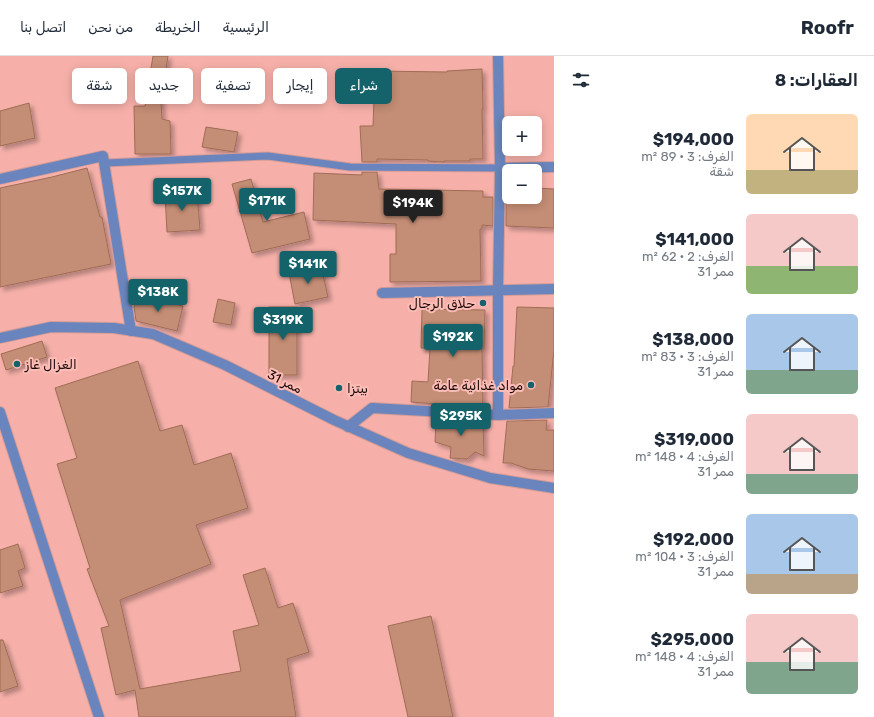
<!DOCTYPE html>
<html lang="ar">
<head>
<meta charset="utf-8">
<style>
	:root { --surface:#fff; --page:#f6f6f7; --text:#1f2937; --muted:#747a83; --line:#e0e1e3; --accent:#14636a }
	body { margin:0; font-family:Rubik,"Noto Sans Arabic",sans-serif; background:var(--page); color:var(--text); direction:rtl; height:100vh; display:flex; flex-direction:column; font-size:15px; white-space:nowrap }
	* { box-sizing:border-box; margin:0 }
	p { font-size:13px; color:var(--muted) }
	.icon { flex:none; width:22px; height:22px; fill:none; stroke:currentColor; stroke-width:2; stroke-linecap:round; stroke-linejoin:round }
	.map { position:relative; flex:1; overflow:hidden; direction:ltr }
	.details { display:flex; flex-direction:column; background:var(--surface); width:320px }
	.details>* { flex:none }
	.top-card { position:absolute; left:12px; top:12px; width:380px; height:36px; direction:rtl; display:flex; gap:8px }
	.controls { position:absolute; left:502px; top:60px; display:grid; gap:8px }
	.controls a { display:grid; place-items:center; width:40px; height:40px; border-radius:6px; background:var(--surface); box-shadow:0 2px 10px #0003; font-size:20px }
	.price { position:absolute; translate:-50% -34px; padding:0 9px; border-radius:4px; background:var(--accent); color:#fff; font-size:13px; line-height:26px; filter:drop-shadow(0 1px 2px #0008) }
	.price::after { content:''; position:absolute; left:50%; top:24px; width:12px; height:9px; margin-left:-6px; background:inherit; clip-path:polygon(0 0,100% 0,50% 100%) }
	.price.active { background:#222; color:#fff }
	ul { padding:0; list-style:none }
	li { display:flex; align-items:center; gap:12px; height:100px; padding:0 16px }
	li span { display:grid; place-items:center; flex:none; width:112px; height:80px; border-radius:6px; color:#555 }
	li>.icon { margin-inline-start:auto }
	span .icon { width:48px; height:48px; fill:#fffc; stroke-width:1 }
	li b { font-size:17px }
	h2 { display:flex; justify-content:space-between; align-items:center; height:48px; padding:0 16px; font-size:17px }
	.tag { padding:0 14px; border-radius:6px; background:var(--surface); box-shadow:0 2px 10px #0003; font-size:14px; line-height:36px }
	.tag.active { background:var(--accent); color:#fff }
	header { display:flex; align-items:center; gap:24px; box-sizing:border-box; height:56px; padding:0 20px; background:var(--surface); border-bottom:1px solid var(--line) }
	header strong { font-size:19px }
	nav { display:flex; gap:22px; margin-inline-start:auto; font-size:14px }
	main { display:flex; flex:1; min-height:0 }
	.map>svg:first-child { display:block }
	.built { fill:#f6b0a9; fill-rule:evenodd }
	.building { fill:#c48d75; stroke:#a06c55; filter:url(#shadow) }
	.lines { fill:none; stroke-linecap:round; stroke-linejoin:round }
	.service-casing { stroke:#d49c97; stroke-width:9 }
	.minor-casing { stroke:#d49c97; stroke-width:12 }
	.service { stroke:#6a85bd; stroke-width:7 }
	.minor { stroke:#6a85bd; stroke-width:10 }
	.poi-dot { fill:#14636a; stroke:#fdbdb7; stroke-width:1.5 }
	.labels { text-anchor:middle; stroke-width:4; stroke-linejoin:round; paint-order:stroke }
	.poi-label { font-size:13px; fill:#190605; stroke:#fdbdb7; text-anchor:end }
	.street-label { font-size:13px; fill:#190605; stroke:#fdbdb7 }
</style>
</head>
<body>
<header>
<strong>Roofr</strong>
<nav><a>الرئيسية</a><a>الخريطة</a><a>من نحن</a><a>اتصل بنا</a></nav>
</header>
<main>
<section class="details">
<h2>العقارات: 8<svg class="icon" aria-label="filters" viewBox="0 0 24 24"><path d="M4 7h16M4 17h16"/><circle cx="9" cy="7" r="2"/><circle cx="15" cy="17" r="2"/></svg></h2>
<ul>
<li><span style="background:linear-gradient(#ffd9b3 70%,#c2b280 0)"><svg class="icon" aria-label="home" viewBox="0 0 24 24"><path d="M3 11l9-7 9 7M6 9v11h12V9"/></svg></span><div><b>$194,000</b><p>الغرف: 3 · 89 m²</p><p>شقة</p></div></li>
<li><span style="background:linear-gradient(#f6c9c9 65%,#8fb573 0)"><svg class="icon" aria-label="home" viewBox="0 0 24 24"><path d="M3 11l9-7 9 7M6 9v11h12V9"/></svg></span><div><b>$141,000</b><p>الغرف: 2 · 62 m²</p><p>ممر 31</p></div></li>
<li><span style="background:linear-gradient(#a9c7e8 70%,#7fa58c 0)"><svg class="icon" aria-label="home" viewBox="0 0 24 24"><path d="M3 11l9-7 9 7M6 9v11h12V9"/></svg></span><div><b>$138,000</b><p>الغرف: 3 · 83 m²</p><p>ممر 31</p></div></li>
<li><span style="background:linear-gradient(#f6c9c9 75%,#7fa58c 0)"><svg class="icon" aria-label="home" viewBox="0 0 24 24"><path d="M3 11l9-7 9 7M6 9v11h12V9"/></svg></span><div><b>$319,000</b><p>الغرف: 4 · 148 m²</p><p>ممر 31</p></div></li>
<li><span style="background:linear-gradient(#a9c7e8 75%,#b9a48a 0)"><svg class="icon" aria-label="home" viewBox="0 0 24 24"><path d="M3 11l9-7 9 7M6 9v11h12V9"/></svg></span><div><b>$192,000</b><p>الغرف: 3 · 104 m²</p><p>ممر 31</p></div></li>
<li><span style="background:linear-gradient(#f6c9c9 60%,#7fa58c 0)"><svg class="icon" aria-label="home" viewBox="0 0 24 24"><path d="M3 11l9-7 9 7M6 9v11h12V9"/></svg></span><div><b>$295,000</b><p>الغرف: 4 · 148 m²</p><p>ممر 31</p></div></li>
</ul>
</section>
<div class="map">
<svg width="554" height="661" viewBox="0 0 554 661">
	<defs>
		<filter id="shadow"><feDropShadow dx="3.5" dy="3.5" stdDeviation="2" flood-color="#0004"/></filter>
	</defs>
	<rect width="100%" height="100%" fill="#fdbdb7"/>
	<path class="built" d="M0 0H554V661H0ZM509 67H535V93H509ZM509 115H535V141H509Z"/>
	<g class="building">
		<path d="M153 0H168L161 44 162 63 170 65 171 98H135L134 50H145Z"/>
		<path d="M482 13 483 53H482L483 103H470V105H444V106L428 105V104L377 103V106H362L360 70H373L375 15 447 16V15Z"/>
		<path d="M81 19 105 20 104 37 80 36Z"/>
		<path d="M29 47 35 82 0 90V55Z"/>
		<path d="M206 71 238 76 234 96 202 91Z"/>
		<path d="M87 112 100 161H102L111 208 0 231V132L52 121Z"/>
		<path d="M362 116H377L379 133 483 135V141H493V170L482 169V173H480L481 225 390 226V198H396V168L313 164 314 117 362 119Z"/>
		<path d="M251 123 263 166 304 156 310 183 252 197 232 128Z"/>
		<path d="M535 132 554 133V172L506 170V141H535Z"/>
		<path d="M197 135 200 174 167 176 165 138Z"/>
		<path d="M321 210 328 241 295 248 289 217Z"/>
		<path d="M137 239 183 250 177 275 136 265 134 251Z"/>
		<path d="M218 243 235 247 231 269 213 266Z"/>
		<rect x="269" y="251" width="28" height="68"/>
		<path d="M517 251 554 252V294L548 351 509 352 513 310H514Z"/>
		<path d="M422 253 485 254 484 293H482L483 352 437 349V348L411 346 412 325 428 326 430 292H421Z"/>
		<path d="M42 285 47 301 6 314 1 298Z"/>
		<path d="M138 305 160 375 182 369 194 409 231 397 248 452 196 469 211 508 120 544 140 633 241 615 233 575 259 569 243 519 265 512 278 552 293 547 309 596 287 603 296 661H139L135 634 116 639 101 572 109 570 87 513 90 512 57 408 77 402 55 332Z"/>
		<path d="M436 362 483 365 484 400 475 396 467 403 450 402 451 391 435 386Z"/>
		<path d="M547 364 546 374H554V415L528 413 511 407H503L507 365Z"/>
		<path d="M18 488 25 512 18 515 23 530 0 537V494Z"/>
		<path d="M431 560 453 661H408L388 570Z"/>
		<path d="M0 584H3L18 630 0 636Z"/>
	</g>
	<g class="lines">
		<defs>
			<path id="service" d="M105 107 268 100 350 111 500 112"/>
			<g id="minor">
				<path d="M500 112 554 111"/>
				<path d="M0 123 103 100 131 275"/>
				<path d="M382 237 554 233"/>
				<path d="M0 282 51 271 114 272 153 278 225 309 334 364 408 397 490 422 554 432"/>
				<path d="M0 356 99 661"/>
				<path d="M498 359 554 357"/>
				<path d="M348 371 372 352 498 359V234L500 112 498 0"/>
			</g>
		</defs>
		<use href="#service" class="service-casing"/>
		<use href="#minor" class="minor-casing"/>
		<use href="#service" class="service"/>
		<use href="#minor" class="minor"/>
	</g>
	<g class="poi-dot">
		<circle cx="483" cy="247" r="4"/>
		<circle cx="17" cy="308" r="4"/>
		<circle cx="531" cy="329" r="4"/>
		<circle cx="339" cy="332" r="4"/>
	</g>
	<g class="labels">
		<g class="poi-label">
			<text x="475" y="252">حلاق الرجال</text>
			<text x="25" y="313" text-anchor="start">الغزال غاز</text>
			<text x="523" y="334">مواد غذائية عامة</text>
			<text x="347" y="337" text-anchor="start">بيتزا</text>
		</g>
		<g class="street-label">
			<text transform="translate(285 325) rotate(27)" y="5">ممر 31</text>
		</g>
	</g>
</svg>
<div class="controls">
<a>+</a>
<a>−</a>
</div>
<b class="price" style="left:182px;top:156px">$157K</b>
<b class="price" style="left:267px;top:166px">$171K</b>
<b class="price active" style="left:413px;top:168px">$194K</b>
<b class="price" style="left:308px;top:229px">$141K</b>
<b class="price" style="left:158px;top:257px">$138K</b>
<b class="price" style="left:283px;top:285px">$319K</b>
<b class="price" style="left:453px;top:302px">$192K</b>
<b class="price" style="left:461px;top:381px">$295K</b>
<div class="top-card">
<a class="tag active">شراء</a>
<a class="tag">إيجار</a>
<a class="tag">تصفية</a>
<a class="tag">جديد</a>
<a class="tag">شقة</a>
</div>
</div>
</main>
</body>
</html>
